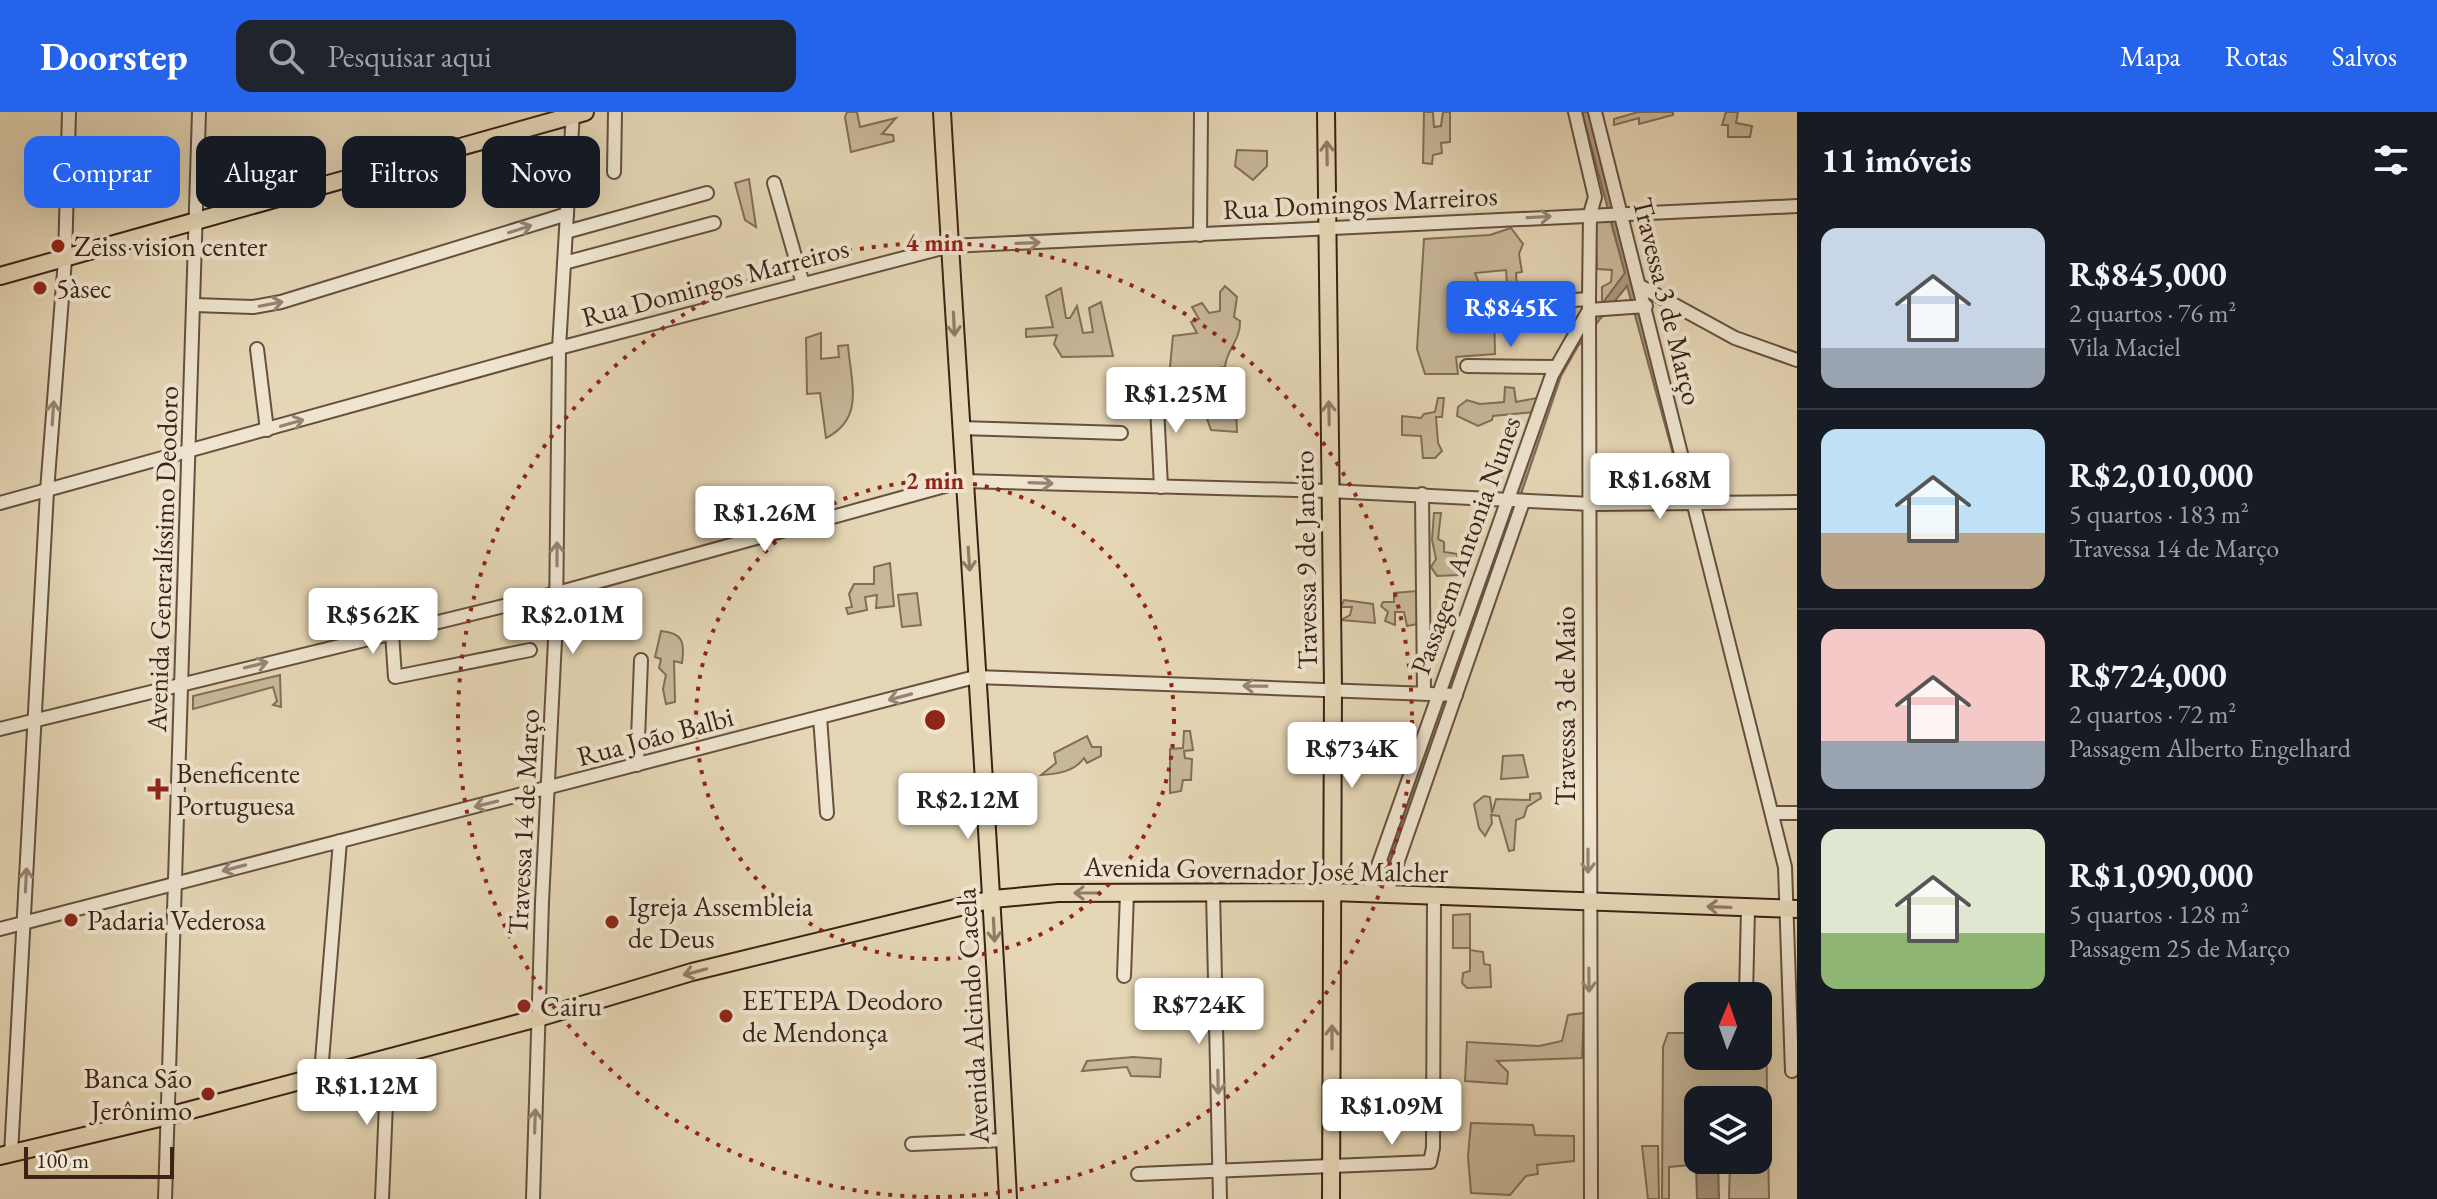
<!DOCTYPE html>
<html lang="pt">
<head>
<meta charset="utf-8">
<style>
	:root { --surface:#171b24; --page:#20242c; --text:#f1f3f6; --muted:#9ea1a6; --line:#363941; --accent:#2563eb }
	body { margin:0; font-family:"EB Garamond",serif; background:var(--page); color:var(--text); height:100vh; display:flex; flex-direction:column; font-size:30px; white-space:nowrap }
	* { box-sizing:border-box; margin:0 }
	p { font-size:26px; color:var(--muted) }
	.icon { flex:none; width:44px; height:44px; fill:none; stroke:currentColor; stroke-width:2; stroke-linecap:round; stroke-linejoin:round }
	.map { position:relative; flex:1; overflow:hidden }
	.panel { display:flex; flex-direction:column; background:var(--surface); width:640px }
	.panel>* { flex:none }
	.banner { position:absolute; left:24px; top:24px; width:760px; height:72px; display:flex; gap:16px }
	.needle { width:52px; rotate:2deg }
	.controls { position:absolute; left:1684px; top:870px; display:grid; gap:16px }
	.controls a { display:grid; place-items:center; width:88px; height:88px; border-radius:16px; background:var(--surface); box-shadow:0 8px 32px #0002; font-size:40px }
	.scale { position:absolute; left:24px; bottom:20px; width:150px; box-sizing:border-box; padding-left:8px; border:4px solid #3c2317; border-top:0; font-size:22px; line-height:28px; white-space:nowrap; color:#3c2317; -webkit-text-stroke:6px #eee4cf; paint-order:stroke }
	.price { position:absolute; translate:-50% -68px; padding:0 18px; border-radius:8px; background:#fff; color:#222; font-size:26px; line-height:52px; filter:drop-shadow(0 2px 4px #0008) }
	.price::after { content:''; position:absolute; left:50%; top:48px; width:24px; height:18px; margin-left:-12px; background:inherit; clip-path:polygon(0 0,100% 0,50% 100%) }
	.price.selected { background:var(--accent); color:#fff }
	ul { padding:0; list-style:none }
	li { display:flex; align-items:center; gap:24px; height:200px; padding:0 24px }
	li+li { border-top:2px solid var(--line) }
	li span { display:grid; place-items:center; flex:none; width:224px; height:160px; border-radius:16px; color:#555 }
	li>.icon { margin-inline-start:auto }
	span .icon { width:96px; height:96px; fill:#fffc; stroke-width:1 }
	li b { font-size:34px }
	h2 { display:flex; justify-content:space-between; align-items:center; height:96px; padding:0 24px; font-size:34px }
	.pill { padding:0 28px; border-radius:16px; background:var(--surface); box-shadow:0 8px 32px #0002; font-size:28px; line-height:72px }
	.pill.selected { background:var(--accent); color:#fff }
	header { display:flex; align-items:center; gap:48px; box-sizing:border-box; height:112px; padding:0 40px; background:var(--accent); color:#fff }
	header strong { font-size:38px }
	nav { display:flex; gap:44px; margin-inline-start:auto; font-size:28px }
	.search { width:560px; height:72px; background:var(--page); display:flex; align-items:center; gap:20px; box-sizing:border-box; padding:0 28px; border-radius:16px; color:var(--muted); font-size:30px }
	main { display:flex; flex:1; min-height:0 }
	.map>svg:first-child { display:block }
	.green { fill:#c8b89a; stroke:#826e58; stroke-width:2 }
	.water { fill:#ac997f; stroke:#7f6a55; stroke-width:2 }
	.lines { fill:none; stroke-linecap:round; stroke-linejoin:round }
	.minor-casing { stroke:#66503e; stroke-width:16 }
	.major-casing { stroke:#3c2317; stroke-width:20 }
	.minor { stroke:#eee4cf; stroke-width:12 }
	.major { stroke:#e5d6b5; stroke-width:16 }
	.oneway { stroke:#907c66 }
	.oneway2 { stroke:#958473 }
	.ring { fill:none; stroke:#8f2418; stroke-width:4; stroke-dasharray:4 8 }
	.poi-dot { fill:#8f2418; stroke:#eee4cf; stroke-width:3 }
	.labels { text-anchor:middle; stroke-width:8; stroke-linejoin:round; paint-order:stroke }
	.street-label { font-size:28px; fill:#3c2317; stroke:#eee4cf }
	.poi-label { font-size:28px; fill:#3c2317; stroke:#eee4cf; text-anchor:start }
	.centre { fill:#8f2418; stroke:#eee4cf; stroke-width:4 }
	.ring-label { font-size:24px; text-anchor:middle; font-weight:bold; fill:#8f2418; stroke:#eee4cf; stroke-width:8; stroke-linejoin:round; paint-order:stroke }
</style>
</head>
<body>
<header>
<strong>Doorstep</strong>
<div class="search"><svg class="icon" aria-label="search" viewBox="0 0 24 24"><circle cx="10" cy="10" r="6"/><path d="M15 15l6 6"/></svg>Pesquisar aqui</div>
<nav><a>Mapa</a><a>Rotas</a><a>Salvos</a></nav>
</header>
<main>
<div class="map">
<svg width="1797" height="1087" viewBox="0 0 1797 1087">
	<rect width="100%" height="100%" fill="#e5d6b5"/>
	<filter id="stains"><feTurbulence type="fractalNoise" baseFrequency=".0025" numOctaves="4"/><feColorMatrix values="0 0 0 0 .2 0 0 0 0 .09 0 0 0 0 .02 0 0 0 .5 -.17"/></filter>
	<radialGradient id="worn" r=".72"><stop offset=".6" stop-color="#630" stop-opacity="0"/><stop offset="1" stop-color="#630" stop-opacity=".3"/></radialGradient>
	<g class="green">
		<path d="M847 0H857L860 15 896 6 882 22 893 23 894 29 851 40 845 5Z"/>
		<path d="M1424 0H1433L1434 15 1441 14 1443 0H1450V30L1441 31 1442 41 1433 43 1432 52 1423 51Z"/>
		<path d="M1638 0H1673V3L1639 12V6L1614 13V7Z"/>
		<path d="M1726 0H1738L1736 11 1752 14 1750 25H1728V13H1722Z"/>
		<path d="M1237 38 1267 39V54L1253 68 1235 54Z"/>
		<path d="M749 67 756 115 745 108 735 71Z"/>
		<path d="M1610 107 1625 161 1602 192V175L1611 170 1612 158 1597 157 1595 108Z"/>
		<path d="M1511 116 1523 132 1519 142 1522 160 1516 161 1518 188H1508L1506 158 1475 161 1481 176 1477 199 1494 197 1495 242 1456 245 1458 262H1425L1417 237 1424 127 1490 123Z"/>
		<path d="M1225 174 1237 185 1234 205 1240 209C1241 228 1226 238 1225 255L1211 257V280L1235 275 1237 320 1211 318 1205 301 1206 288 1184 290 1183 272 1176 270 1170 255 1173 224 1197 221 1191 210 1199 207 1192 195 1202 191 1209 201 1220 199V180Z"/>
		<path d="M1061 176 1066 206H1070L1077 194 1083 221 1093 220 1089 196 1101 190 1113 244 1062 245 1054 232 1057 223 1026 225V217L1053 215 1046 184Z"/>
		<path d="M821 221V247L839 245 838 234 848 233C851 272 865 306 826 326L820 281 807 282 806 226Z"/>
		<path d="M1505 275 1514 276 1516 290 1537 286 1534 300 1493 304 1492 308 1478 314 1457 304 1458 295 1467 288 1480 292 1504 290Z"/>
		<path d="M1438 286H1444L1442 305H1436L1438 331 1442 339 1435 346H1423L1421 324 1402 323V304L1421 306 1424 302 1435 300Z"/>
		<path d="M1434 401H1441L1438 427 1444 430V440L1457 442 1459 454 1466 457 1458 463 1437 464 1431 455 1436 447 1432 428Z"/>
		<path d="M890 451 894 494 876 496 877 483 865 485 867 498 848 502 846 496 852 495 849 482 854 472H874V455Z"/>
		<path d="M1417 479 1418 512 1407 514 1404 500H1395V513L1385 509 1388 500 1381 494 1383 490H1394V481Z"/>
		<path d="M609 481 610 500 599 504 600 520 565 526 568 490Z"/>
		<path d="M917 481 921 513 902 515 898 483Z"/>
		<path d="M1344 488 1373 492 1375 511 1341 508 1350 503 1352 495H1341Z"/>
		<path d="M348 504V520L322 527 319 512Z"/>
		<path d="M661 519C683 521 685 530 682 551L674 549 675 590 666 592 663 577 666 563 659 556 661 547 655 545Z"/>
		<path d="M280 563 281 595 273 593 277 589 273 575 193 597V584Z"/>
		<path d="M1184 619H1190L1193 638 1184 639 1185 646 1192 647 1191 668H1183L1181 679 1170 681V637L1183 636Z"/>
		<path d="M1087 624 1092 635H1101V644L1087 651 1084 646C1074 660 1057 662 1041 663L1056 651 1054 641Z"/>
		<path d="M1523 643 1528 665 1501 667 1503 644Z"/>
		<path d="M1540 681 1541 686 1527 695 1524 705 1516 708 1514 738 1509 739 1499 704 1491 703 1492 711 1485 724 1479 716 1474 692 1484 684 1490 685 1492 701 1496 687 1530 688V682Z"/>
		<path d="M1470 802V836H1453V803Z"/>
		<path d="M1470 838 1483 840 1484 852 1490 853 1491 875 1467 876 1462 871 1463 861 1470 859Z"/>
		<path d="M1584 901 1582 946 1497 949 1508 960 1507 972 1465 969 1467 930 1539 934 1562 929 1568 903Z"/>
		<path d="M1668 921H1698V944H1758V921H1766L1769 1087H1729L1730 1048H1758V988H1698V1048L1724 1050 1669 1055V1087H1662L1663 935Z"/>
		<path d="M1133 945 1161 947 1160 965 1131 964 1127 955 1082 959 1087 949Z"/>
		<path d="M1471 1011 1533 1013 1535 1023 1574 1024V1049L1537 1053 1538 1062 1526 1064 1510 1083 1471 1081 1468 1044Z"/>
		<path d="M1642 1034H1658L1659 1087H1648Z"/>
	</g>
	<g class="water">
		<path d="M1582 0H1590L1688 374 1682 375 1627 174 1578 234 1561 264 1386 781H1377L1556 263 1565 242 1625 161Z"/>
		<path d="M1718 1051 1719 1087H1697L1696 1052Z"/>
	</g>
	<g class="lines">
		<defs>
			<g id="minor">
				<path d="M1575 0 1595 85 1590 102 1589 187 1591 1087"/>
				<path d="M1595 0 1785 755 1792 959"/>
				<path d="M614 60 615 0"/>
				<path d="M774 71 803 172"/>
				<path d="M566 120 707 81"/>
				<path d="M1200 123 1201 0"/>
				<path d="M564 151 714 111"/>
				<path d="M1640 174 1735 226 1797 248"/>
				<path d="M194 193 253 195 281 190 567 102"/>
				<path d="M1483 194 1589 187"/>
				<path d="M257 237 267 318"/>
				<path d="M1467 254 1556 255"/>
				<path d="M1156 274 1161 375"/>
				<path d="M960 316 1121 321"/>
				<path d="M1422 382 1424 581"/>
				<path d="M0 391 559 236 950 134 1797 94"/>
				<path d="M392 521 395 565 530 538"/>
				<path d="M820 605 827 701"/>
				<path d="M0 617 557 481 963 369 1330 379 1591 392 1797 390"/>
				<path d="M637 653 641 548"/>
				<path d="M1773 701H1797"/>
				<path d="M1213 780 1220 1087"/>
				<path d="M1368 782 1552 263 1589 198 1646 194"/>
				<path d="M1386 783 1523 390"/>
				<path d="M0 817 975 565 1456 583"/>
				<path d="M1124 864 1127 781"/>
				<path d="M1746 884 1748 796"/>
				<path d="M321 961 340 729"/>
				<path d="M912 1032 1005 1028"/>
				<path d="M11 1042 47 379 65 147 69 0"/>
				<path d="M1138 1062 1430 1050 1433 1036 1434 784"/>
				<path d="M165 1087 199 0"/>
				<path d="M382 1087 388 944"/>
				<path d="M533 1087 542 790 556 508 559 236 573 0"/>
			</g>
			<g id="major">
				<path d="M942 0C963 362 990 724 1008 1087"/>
				<path d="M1326 0 1333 576 1331 1087"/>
				<path d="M0 164 585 0"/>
				<path d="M0 1044 168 1004 538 906 692 860 993 787 1058 781 1332 780 1797 797"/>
			</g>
		</defs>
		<use href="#minor" class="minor-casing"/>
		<use href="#major" class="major-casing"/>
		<use href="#minor" class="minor"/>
		<use href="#major" class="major"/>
	</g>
	<defs><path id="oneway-shaft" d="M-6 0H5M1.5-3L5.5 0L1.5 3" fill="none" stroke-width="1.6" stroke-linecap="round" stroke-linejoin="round" transform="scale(2)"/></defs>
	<g class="oneway">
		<use href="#oneway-shaft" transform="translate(1327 41) rotate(-91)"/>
		<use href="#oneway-shaft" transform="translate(954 212) rotate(87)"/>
		<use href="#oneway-shaft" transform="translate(1329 301) rotate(-91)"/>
		<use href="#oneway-shaft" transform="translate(969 447) rotate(86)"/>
		<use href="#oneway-shaft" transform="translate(1086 781) rotate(-180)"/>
		<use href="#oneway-shaft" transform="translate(1719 795) rotate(-178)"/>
		<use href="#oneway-shaft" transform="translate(994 818) rotate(87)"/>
		<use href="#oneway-shaft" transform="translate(695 860) rotate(165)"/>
		<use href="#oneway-shaft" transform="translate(1332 925) rotate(-90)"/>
	</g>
	<g class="oneway2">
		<use href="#oneway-shaft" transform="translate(1539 105) rotate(-3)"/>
		<use href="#oneway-shaft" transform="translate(520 117) rotate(-18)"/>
		<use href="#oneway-shaft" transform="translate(1028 131) rotate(-2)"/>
		<use href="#oneway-shaft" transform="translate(271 192) rotate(-11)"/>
		<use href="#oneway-shaft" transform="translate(53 301) rotate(-86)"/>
		<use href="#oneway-shaft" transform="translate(292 311) rotate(-16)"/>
		<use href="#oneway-shaft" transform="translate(1041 371) rotate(2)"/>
		<use href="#oneway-shaft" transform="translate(557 442) rotate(-90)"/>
		<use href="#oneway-shaft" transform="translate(256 553) rotate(-14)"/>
		<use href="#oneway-shaft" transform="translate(1255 574) rotate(-179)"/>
		<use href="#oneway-shaft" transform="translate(900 585) rotate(165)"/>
		<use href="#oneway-shaft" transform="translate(486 692) rotate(166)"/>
		<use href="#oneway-shaft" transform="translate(1588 749) rotate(90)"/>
		<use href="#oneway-shaft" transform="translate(234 756) rotate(165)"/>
		<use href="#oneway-shaft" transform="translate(26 768) rotate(-87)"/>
		<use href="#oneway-shaft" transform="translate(1589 868) rotate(89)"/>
		<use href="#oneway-shaft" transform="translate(1218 970) rotate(89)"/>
		<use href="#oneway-shaft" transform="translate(535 1009) rotate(-88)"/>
	</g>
	<g class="ring">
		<circle cx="935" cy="608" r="239"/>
		<circle cx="935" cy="608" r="477"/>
	</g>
	<g class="poi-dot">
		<circle cx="58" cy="134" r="8"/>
		<circle cx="40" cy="176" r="8"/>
		<path d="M154 665h8v8h8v8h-8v8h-8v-8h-8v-8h8z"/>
		<circle cx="71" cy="808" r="8"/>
		<circle cx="612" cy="810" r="8"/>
		<circle cx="524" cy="894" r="8"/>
		<circle cx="726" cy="904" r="8"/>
		<circle cx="208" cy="982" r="8"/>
	</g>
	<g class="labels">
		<g class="street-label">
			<text transform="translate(1360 90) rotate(-3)" y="10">Rua Domingos Marreiros</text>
			<text transform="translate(715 170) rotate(-15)" y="10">Rua Domingos Marreiros</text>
			<text transform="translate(1668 189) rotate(76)" y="10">Travessa 3 de Março</text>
			<text transform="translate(1465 433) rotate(-70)" y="10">Passagem Antonia Nunes</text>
			<text transform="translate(162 447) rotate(-88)" y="10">Avenida Generalíssimo Deodoro</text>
			<text transform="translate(1305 448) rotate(-91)" y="10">Travessa 9 de Janeiro</text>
			<text transform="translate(1565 594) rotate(-90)" y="10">Travessa 3 de Maio</text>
			<text transform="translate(655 624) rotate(-15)" y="10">Rua João Balbi</text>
			<text transform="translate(523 710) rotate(-87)" y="10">Travessa 14 de Março</text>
			<text transform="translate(1266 757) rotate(1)" y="10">Avenida Governador José Malcher</text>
			<text transform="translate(972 904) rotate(-93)" y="10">Avenida Alcindo Cacela</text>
		</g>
		<g class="poi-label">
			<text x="74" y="144">Zeiss vision center</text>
			<text x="56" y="186">5àsec</text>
			<text x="176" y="671">Beneficente<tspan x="176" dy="32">Portuguesa</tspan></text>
			<text x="628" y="804">Igreja Assembleia<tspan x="628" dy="32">de Deus</tspan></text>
			<text x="87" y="818">Padaria Vederosa</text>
			<text x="742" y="898">EETEPA Deodoro<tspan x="742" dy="32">de Mendonça</tspan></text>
			<text x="540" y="904">Cairu</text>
			<text x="192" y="976" text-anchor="end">Banca São<tspan x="192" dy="32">Jerônimo</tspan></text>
		</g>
	</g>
	<circle cx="935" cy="608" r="12" class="centre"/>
	<g class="ring-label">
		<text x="935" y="139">4 min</text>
		<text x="935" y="377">2 min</text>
	</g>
	<rect width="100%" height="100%" filter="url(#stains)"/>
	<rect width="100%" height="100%" fill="url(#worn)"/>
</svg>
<div class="controls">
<a><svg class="needle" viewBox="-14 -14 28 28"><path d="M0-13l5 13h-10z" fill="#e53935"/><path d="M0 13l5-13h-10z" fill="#9ea1a6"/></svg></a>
<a><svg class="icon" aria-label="layers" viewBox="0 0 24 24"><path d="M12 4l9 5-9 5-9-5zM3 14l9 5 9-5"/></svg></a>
</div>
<div class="scale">100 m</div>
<b class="price selected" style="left:1511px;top:237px">R$845K</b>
<b class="price" style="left:1176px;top:323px">R$1.25M</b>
<b class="price" style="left:1660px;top:409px">R$1.68M</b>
<b class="price" style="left:765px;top:442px">R$1.26M</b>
<b class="price" style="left:373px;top:544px">R$562K</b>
<b class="price" style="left:573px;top:544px">R$2.01M</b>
<b class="price" style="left:1352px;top:678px">R$734K</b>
<b class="price" style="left:968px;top:729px">R$2.12M</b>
<b class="price" style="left:1199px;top:934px">R$724K</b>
<b class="price" style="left:367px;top:1015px">R$1.12M</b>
<b class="price" style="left:1392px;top:1035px">R$1.09M</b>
<div class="banner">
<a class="pill selected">Comprar</a>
<a class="pill">Alugar</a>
<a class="pill">Filtros</a>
<a class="pill">Novo</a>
</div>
</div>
<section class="panel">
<h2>11 imóveis<svg class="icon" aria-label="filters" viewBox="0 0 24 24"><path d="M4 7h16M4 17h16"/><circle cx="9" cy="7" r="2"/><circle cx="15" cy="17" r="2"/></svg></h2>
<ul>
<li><span style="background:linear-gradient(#c9d6e8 75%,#9aa5b1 0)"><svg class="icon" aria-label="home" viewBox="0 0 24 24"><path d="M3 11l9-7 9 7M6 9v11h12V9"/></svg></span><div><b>R$845,000</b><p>2 quartos · 76 m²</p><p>Vila Maciel</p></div></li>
<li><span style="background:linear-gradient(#bfe0f5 65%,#b9a48a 0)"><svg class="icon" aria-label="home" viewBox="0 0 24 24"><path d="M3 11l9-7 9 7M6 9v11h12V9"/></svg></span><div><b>R$2,010,000</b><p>5 quartos · 183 m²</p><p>Travessa 14 de Março</p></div></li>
<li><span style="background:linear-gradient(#f6c9c9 70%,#9aa5b1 0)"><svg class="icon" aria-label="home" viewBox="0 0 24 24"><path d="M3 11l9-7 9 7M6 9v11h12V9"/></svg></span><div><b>R$724,000</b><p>2 quartos · 72 m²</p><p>Passagem Alberto Engelhard</p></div></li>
<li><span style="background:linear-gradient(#dfe7d0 65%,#8fb573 0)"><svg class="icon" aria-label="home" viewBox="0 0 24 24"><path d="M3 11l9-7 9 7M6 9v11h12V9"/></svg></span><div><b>R$1,090,000</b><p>5 quartos · 128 m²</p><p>Passagem 25 de Março</p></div></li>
</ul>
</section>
</main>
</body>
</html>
